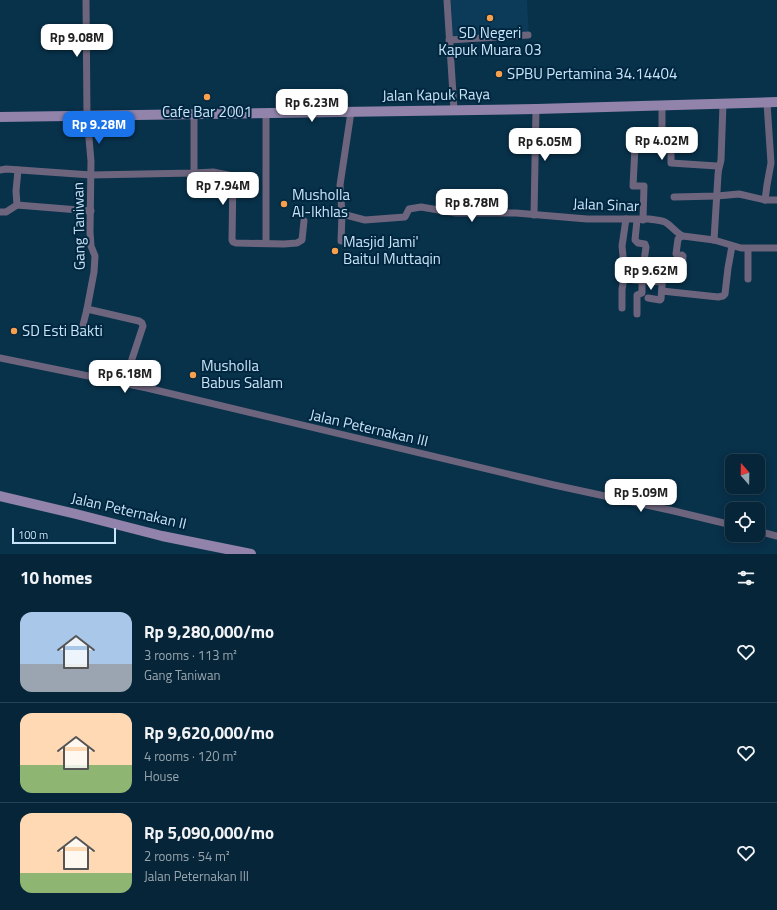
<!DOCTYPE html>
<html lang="en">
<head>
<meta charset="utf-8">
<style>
	:root { --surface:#062538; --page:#143143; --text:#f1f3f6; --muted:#98a5ae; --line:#274253; --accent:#1a73e8 }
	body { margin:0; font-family:"Titillium Web",sans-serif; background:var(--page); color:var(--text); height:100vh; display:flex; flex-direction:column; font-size:15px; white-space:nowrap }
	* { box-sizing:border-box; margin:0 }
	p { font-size:13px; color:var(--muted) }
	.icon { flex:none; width:22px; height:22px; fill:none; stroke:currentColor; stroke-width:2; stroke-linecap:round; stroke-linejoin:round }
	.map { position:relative; height:554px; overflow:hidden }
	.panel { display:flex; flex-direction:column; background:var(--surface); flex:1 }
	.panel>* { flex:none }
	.needle { width:26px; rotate:340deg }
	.tools { position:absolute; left:725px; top:454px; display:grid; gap:8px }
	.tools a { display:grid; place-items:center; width:40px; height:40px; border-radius:8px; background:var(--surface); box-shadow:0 2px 10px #0003,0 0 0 1px var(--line); font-size:20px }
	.scale { position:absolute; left:12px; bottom:10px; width:104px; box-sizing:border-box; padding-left:4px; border:2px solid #c9e4f8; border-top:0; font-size:11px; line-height:14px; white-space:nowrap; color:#c9e4f8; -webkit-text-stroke:3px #00273f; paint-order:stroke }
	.price { position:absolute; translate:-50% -34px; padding:0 9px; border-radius:8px; background:#fff; color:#222; font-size:13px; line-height:26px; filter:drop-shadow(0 1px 2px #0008) }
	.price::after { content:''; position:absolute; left:50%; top:24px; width:12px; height:9px; margin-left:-6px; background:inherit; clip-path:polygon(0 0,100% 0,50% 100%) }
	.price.on { background:var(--accent); color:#fff }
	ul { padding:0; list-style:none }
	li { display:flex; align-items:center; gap:12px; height:100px; padding:0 20px }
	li+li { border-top:1px solid var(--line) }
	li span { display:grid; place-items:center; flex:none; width:112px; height:80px; border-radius:12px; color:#555 }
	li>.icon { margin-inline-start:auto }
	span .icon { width:48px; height:48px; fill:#fffc; stroke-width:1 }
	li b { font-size:17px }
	h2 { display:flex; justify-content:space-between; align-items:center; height:48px; padding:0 20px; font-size:17px }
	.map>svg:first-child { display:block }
	.built { fill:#0b3b58 }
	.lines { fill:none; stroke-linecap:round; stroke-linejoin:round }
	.street { stroke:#6d657d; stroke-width:7 }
	.secondary { stroke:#9183aa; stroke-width:10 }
	.poi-dot { fill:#f9a04c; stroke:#00273f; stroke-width:1.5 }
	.labels { text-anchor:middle; stroke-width:4; stroke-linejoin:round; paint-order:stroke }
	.poi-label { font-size:15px; fill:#c9e4f8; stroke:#00273f; text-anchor:start }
	.street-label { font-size:15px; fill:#c9e4f8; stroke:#00273f }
</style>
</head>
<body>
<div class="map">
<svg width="777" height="554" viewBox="0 0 777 554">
	<rect width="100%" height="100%" fill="#08314a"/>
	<path class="built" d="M451 0H527L529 35 453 39Z"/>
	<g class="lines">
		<g class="street">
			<path d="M86 0 87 116 91 161 90 232 91 246 95 256 94 272 87 309 139 321 142 323 143 326 132 359 126 385"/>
			<path d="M447 0 454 110"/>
			<path d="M449 40 528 35"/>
			<path d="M662 105V144L665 149 671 150V163L717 166 718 168"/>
			<path d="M635 147 633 186H644L643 220"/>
			<path d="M0 170 6 169 91 175 194 173 213 172 233 176 232 240 233 242 236 243 284 244 297 243 302 240 304 221"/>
			<path d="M194 173V118L195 114"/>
			<path d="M674 197 717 196 739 194 765 200H777"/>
			<path d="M765 200 767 185 771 163 767 103"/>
			<path d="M17 205 91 211"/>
			<path d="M0 212H6L17 205 16 191 18 170"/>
			<path d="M342 214 365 220 405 217 409 209 421 207 456 213H516L587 219H649C654 220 660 220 665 222 672 226 676 233 683 236L714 240 741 248H777"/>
			<path d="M534 215 536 109"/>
			<path d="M637 220 635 240 638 243 645 244 646 247 643 268 641 269 635 268 634 279V280L662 282"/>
			<path d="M714 240 718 175C718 169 720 166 721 160L723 104"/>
			<path d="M341 241 342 214 340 185 351 112"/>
			<path d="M266 243V113"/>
			<path d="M748 279V249"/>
			<path d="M662 291 718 297 723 296 725 294 728 268 732 246"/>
			<path d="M648 298 660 300 661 299 663 273 664 272 679 273 682 271 683 256 682 255 678 256 676 254 678 239 682 236"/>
			<path d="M622 308V289L625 273 622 271 623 256 622 246 626 219"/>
			<path d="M637 314V295L642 293V280"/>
			<path d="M82 329 87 309"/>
			<path d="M0 358 147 388 554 485 674 511 732 525"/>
			<path d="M758 531 777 536"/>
		</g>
		<g class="secondary">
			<path d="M0 117 536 109 777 102"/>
			<path d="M0 496 76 514 162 536 251 554"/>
		</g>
	</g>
	<g class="poi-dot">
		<circle cx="490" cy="18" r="4"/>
		<circle cx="499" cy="74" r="4"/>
		<circle cx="207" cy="97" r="4"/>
		<circle cx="284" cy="204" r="4"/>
		<circle cx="335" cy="251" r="4"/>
		<circle cx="14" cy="331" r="4"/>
		<circle cx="193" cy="375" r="4"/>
	</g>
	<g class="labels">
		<g class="poi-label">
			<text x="490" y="38" text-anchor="middle">SD Negeri<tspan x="490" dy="17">Kapuk Muara 03</tspan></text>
			<text x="507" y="79">SPBU Pertamina 34.14404</text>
			<text x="207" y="117" text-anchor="middle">Cafe Bar 2001</text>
			<text x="292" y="200">Musholla<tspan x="292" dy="17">Al-Ikhlas</tspan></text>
			<text x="343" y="247">Masjid Jami'<tspan x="343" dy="17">Baitul Muttaqin</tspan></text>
			<text x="22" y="336">SD Esti Bakti</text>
			<text x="201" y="371">Musholla<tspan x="201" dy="17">Babus Salam</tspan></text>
		</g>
		<g class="street-label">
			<text transform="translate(436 95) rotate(-1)" y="5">Jalan Kapuk Raya</text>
			<text transform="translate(606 205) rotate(2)" y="5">Jalan Sinar</text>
			<text transform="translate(79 226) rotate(-91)" y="5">Gang Taniwan</text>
			<text transform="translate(369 428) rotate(13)" y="5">Jalan Peternakan III</text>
			<text transform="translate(129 511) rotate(13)" y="5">Jalan Peternakan II</text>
		</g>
	</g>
</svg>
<div class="tools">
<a><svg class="needle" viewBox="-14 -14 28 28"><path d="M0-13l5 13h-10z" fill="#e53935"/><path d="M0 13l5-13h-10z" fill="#98a5ae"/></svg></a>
<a><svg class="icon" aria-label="locate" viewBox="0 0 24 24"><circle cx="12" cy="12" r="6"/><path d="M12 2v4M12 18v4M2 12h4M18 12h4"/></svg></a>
</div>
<div class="scale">100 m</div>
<b class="price" style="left:77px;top:58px">Rp 9.08M</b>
<b class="price" style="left:312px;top:123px">Rp 6.23M</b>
<b class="price on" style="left:99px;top:145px">Rp 9.28M</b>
<b class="price" style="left:662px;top:161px">Rp 4.02M</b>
<b class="price" style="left:545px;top:162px">Rp 6.05M</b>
<b class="price" style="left:223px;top:206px">Rp 7.94M</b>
<b class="price" style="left:472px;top:223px">Rp 8.78M</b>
<b class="price" style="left:651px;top:291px">Rp 9.62M</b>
<b class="price" style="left:125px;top:394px">Rp 6.18M</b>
<b class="price" style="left:641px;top:513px">Rp 5.09M</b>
</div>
<section class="panel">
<h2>10 homes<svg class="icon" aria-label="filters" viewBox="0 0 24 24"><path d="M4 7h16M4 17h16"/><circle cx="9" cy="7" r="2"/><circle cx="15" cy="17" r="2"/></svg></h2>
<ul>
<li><span style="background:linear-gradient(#a9c7e8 65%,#9aa5b1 0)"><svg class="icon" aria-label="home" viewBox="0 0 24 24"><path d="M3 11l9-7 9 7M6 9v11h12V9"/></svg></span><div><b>Rp 9,280,000/mo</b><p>3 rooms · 113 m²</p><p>Gang Taniwan</p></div><svg class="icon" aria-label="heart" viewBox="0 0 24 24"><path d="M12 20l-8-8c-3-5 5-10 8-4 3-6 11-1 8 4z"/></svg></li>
<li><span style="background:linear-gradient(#ffd9b3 65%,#8fb573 0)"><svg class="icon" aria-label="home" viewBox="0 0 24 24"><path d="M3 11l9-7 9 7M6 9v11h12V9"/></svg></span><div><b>Rp 9,620,000/mo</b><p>4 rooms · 120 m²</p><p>House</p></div><svg class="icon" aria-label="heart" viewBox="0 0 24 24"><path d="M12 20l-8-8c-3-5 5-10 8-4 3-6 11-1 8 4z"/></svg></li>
<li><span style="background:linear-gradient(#ffd9b3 75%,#8fb573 0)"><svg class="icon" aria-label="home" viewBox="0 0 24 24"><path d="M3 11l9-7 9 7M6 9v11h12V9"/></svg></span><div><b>Rp 5,090,000/mo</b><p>2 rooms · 54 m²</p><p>Jalan Peternakan III</p></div><svg class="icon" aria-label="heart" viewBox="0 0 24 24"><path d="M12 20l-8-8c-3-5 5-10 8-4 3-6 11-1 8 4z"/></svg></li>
</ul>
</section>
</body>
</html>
